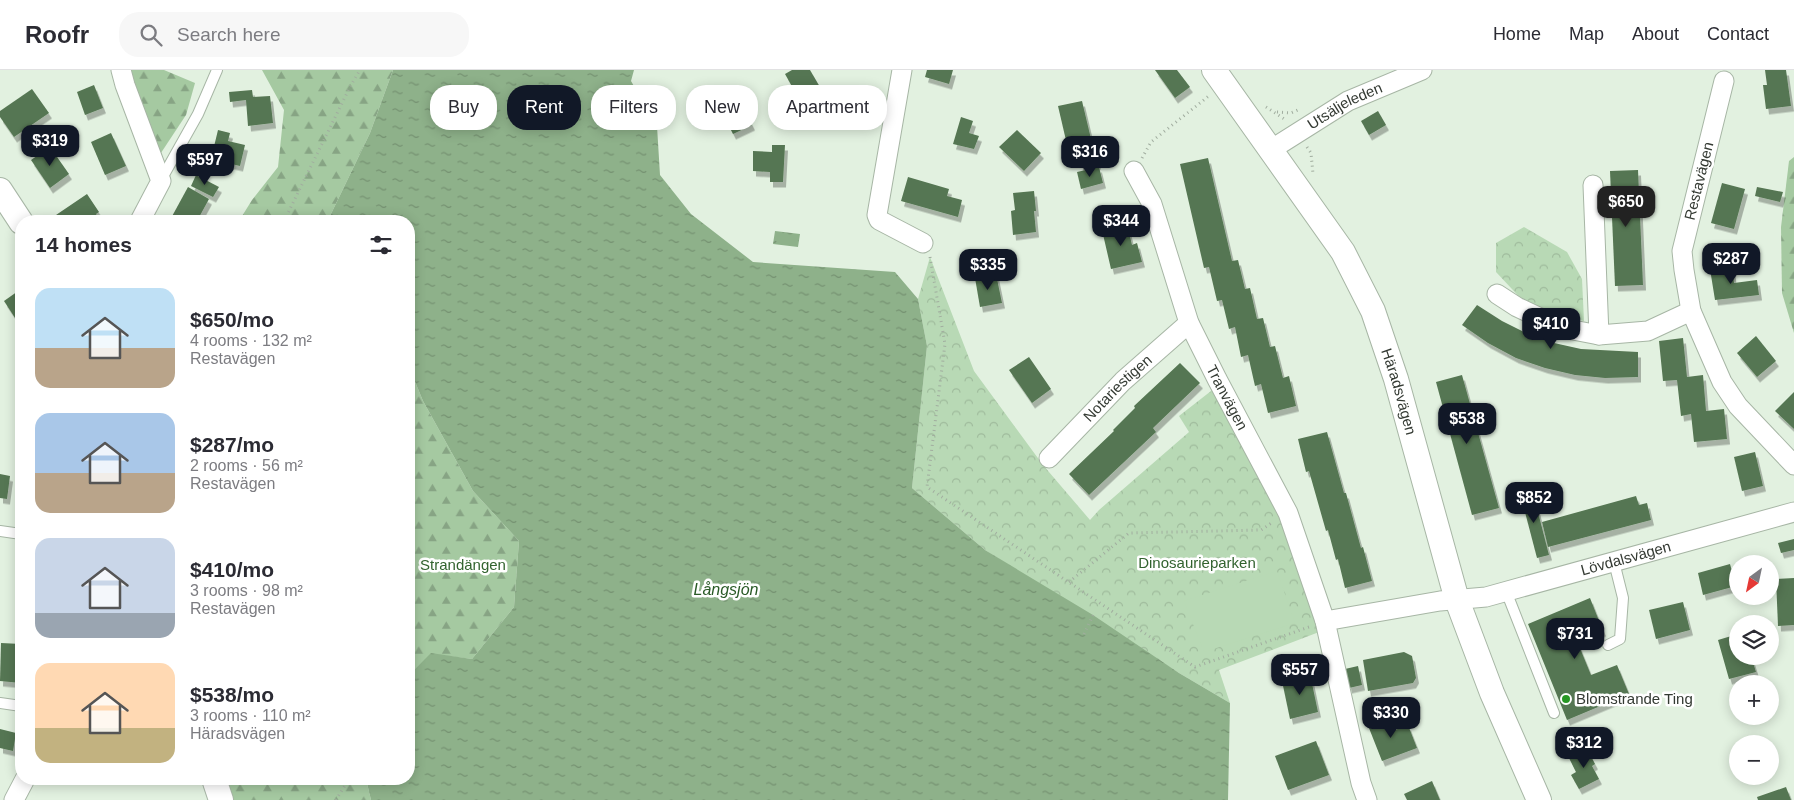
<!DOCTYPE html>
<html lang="en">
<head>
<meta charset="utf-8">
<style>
	:root { --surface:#fff; --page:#f7f7f7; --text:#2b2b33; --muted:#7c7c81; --line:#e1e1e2; --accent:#111827 }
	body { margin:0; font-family:Helvetica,sans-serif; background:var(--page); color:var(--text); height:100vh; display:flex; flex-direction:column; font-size:19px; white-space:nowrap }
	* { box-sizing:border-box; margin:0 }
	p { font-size:16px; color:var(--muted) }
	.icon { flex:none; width:28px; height:28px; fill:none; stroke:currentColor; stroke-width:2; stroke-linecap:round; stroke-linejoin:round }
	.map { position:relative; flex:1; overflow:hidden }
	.drawer { position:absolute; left:15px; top:145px; width:400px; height:570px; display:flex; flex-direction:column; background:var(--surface); border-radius:20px; box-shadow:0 2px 12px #0003 }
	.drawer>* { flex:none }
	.guide { position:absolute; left:430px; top:15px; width:475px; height:45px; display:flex; gap:10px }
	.needle { width:32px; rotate:213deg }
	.buttons { position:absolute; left:1729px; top:485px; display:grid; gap:10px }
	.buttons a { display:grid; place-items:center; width:50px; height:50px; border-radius:50%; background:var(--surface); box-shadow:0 2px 12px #0003; font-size:25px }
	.price { position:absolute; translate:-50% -42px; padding:0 11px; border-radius:10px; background:var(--accent); color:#fff; font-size:16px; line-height:32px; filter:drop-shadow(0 1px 2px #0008) }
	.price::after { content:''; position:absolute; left:50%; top:30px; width:15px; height:11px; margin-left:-8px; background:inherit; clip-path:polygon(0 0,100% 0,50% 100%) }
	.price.current { background:#222; color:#fff }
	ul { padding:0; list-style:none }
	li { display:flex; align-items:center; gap:15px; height:125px; padding:0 20px }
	li span { display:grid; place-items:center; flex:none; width:140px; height:100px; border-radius:15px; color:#555 }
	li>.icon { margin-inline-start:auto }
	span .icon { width:60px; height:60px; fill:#fffc; stroke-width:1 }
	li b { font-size:21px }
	h2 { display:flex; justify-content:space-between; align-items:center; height:60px; padding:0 20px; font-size:21px }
	.chip { padding:0 18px; border-radius:20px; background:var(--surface); box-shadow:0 2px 12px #0003; font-size:18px; line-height:45px }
	.chip.current { background:var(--accent); color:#fff }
	header { display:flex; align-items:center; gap:30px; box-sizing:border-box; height:70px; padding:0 25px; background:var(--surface); border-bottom:1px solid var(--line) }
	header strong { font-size:24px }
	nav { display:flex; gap:28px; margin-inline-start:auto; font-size:18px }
	.search { width:350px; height:45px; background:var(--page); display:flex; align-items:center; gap:12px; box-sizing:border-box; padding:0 18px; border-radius:20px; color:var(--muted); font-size:19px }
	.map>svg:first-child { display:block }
	.forest { fill:url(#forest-firs) }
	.park { fill:url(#park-crowns) }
	.pitch { fill:#b8d9b5 }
	.water { fill:url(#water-ripples) }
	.building { fill:#557652; filter:url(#shadow) }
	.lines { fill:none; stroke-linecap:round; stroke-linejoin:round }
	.service-casing { stroke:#a7b6a5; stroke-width:12 }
	.minor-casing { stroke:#a7b6a5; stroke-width:21 }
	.tertiary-casing { stroke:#a7b6a5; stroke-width:26 }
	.path { stroke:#a1ad9f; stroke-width:3; stroke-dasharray:1 4; stroke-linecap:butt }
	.service { stroke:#fff; stroke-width:10 }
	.minor { stroke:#fff; stroke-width:19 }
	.tertiary { stroke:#fff; stroke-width:24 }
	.poi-dot { fill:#279724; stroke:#fff; stroke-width:2 }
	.labels { text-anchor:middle; stroke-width:5; stroke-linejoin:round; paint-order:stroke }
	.street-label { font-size:15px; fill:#343a33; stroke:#fff }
	.park-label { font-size:15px; fill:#32632f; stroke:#fff }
	.poi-label { font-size:15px; fill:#343a33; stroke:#fff; text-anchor:start }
	.water-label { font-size:16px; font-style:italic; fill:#295a26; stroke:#fff }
</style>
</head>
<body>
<header>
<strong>Roofr</strong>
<div class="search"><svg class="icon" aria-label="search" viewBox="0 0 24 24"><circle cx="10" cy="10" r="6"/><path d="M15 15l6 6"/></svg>Search here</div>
<nav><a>Home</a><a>Map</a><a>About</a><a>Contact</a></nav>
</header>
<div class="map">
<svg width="1794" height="730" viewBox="0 0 1794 730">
	<defs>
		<pattern id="forest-firs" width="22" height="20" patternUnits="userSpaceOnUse" patternTransform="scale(1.25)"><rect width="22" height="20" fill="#a5c9a1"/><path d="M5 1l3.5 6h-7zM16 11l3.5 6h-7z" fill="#87a484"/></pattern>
		<pattern id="park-crowns" width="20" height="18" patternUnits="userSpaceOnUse" patternTransform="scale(1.25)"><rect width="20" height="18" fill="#b8d9b5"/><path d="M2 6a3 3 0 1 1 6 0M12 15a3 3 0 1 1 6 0" fill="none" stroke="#9fbb9c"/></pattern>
		<pattern id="water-ripples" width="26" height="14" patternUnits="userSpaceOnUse" patternTransform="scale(1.25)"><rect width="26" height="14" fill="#8eb18a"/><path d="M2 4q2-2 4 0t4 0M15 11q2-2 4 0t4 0" fill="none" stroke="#759171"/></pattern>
		<filter id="shadow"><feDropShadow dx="3" dy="5.5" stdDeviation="0" flood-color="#0004"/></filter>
	</defs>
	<rect width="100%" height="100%" fill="#e2f1e0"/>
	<g class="forest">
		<path d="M121 0H164L195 13 186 45 153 95Z"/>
		<path d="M262 0H393L370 63 330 146 333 151H239L252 130 278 97 284 40Z"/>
		<path d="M1794 87V263L1782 223 1781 157 1789 91Z"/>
		<path d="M409 297 423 331 473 421 519 471 514 537 472 589 431 584 409 605Z"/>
		<path d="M224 709H366L371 730H230Z"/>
	</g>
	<g class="park">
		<path d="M1524 157 1567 182 1582 209 1584 251 1527 235 1496 202V173Z"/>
		<path d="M930 187 974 301 1043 395 1090 450 1099 440 1189 362 1179 346 1220 314 1288 443 1327 559 1219 600 1230 633 1179 603 985 480 912 418 927 276 918 229Z"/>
	</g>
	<path class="pitch" d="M1277 501 1295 553 1204 582 1184 531Z"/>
	<g class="water">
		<path d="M393 0H634L631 11 657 56 660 105 691 144 753 192 895 202 918 229 927 276 912 418 985 480 1093 545 1179 603 1230 633 1228 730H371L366 709H409V605L431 583 472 589 514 537 519 471 473 421 423 331 409 297V151H333L330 146 370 63Z"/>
		<path d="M775 161 800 164 798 177 773 174Z"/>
	</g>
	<g class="building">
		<path d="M792 0H810L824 24 803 36 785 4Z"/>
		<path d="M927 0H953L949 14 925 7Z"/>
		<path d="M1155 0H1177L1190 17 1175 28Z"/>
		<path d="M1765 0H1786L1791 36 1766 39 1763 15H1767Z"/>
		<path d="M94 15 103 38 85 45 77 22Z"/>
		<path d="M32 19 49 43 14 67 0 47V41Z"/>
		<path d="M252 20 253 27 270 26 273 53 248 56 246 30 230 32 229 22Z"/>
		<path d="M736 23 752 55 733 64 717 32Z"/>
		<path d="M1082 31 1092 73 1068 79 1058 36Z"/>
		<path d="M1378 41 1386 55 1369 65 1361 51Z"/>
		<path d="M961 47 973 51 969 63 979 66 974 79 953 74Z"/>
		<path d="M218 60 230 63 228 71 245 75 240 96 223 92V96L210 93Z"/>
		<path d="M1017 60 1041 83 1024 101 999 77Z"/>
		<path d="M111 63 126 96 105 105 91 72Z"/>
		<path d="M772 75H785L783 112H770V102L753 101V81L772 82Z"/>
		<path d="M1094 76 1098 94 1081 98 1077 80Z"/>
		<path d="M50 77 69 104 50 118 31 90Z"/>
		<path d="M1208 88 1232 191 1238 190 1245 219 1250 218 1257 249 1263 248 1270 277 1275 276 1283 308 1289 306 1296 336 1268 343 1261 314 1255 316 1248 285 1241 287 1235 257 1229 259 1222 230 1217 231 1209 197 1204 198 1180 94Z"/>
		<path d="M1099 97 1103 113 1081 119 1077 102Z"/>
		<path d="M1638 100 1643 215 1615 216 1610 101Z"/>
		<path d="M196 105 219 117 213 127 191 116Z"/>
		<path d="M908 107 949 119 947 126 962 130 958 147 901 131Z"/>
		<path d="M1722 113 1745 119 1734 159 1711 153Z"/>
		<path d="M188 117 209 129 197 151H172L170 150Z"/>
		<path d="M1757 117 1783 122 1780 132 1755 126Z"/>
		<path d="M1034 121 1036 141H1034L1036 162 1013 165 1011 141 1015 140 1013 123Z"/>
		<path d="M87 124 99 142 96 144 101 151H60L56 145Z"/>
		<path d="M1127 154 1132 175 1137 173 1142 192 1111 199 1102 160Z"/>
		<path d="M1732 196 1734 213 1757 210 1759 225 1715 230 1710 199Z"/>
		<path d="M996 204 1002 233 980 237 975 208Z"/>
		<path d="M21 219V257L4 231Z"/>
		<path d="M1477 235 1502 251 1528 264 1554 273 1581 279 1638 282V307L1605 308 1575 305 1545 298 1516 288 1488 273 1462 255Z"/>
		<path d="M1756 266 1776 291 1757 307 1737 283Z"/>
		<path d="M1683 268 1687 307 1703 305 1706 341 1724 339 1727 369 1694 372 1691 344 1681 346 1677 310 1663 311 1659 271Z"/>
		<path d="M1029 287 1051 319 1032 333 1009 300Z"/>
		<path d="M1180 293 1200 313 1153 358 1156 362 1089 425 1069 404 1114 361 1113 360 1135 338 1134 336Z"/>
		<path d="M1462 305 1499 438 1472 445 1436 312Z"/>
		<path d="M1794 322V359L1775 341Z"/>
		<path d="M1327 362 1344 423H1346L1361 478 1363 477 1372 511 1345 518 1338 489 1336 490 1328 460 1326 461 1309 401 1306 402 1298 369Z"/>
		<path d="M1755 382 1763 416 1742 421 1734 387Z"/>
		<path d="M0 404 10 406 7 429 0 428Z"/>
		<path d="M1532 419 1549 485 1537 488 1520 423Z"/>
		<path d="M1636 426 1639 435 1647 433 1651 450 1548 477 1542 452Z"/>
		<path d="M1794 469V480L1781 483 1778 473Z"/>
		<path d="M1730 494 1736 516 1703 525 1698 503Z"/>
		<path d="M20 504H21V533L16 532Z"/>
		<path d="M1794 508V555L1778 556 1776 509Z"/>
		<path d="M1590 528 1603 561 1577 571 1591 605 1617 595 1629 624 1567 650 1528 554Z"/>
		<path d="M1683 532 1690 560 1656 569 1649 540Z"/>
		<path d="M1738 564V586H1751L1756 602 1729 609 1718 570Z"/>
		<path d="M1 573 21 574V613L0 611Z"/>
		<path d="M1404 582 1412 586 1416 608 1413 613 1368 621 1363 590Z"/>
		<path d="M1358 596 1362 615 1349 618 1345 599Z"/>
		<path d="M1310 604 1318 642 1290 649 1282 611Z"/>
		<path d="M1383 647 1390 662 1408 655 1417 678 1382 691 1367 653Z"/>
		<path d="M0 659 16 663 13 681 0 678Z"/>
		<path d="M1316 671 1329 705 1288 720 1275 686Z"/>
		<path d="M1587 679 1595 694 1592 696 1599 709 1579 719 1571 705 1576 702 1569 688Z"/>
		<path d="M1432 711 1440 730H1407L1404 724Z"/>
		<path d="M1786 717 1791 730H1758L1757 727Z"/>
	</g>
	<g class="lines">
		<defs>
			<g id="service">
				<path d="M161 110 198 44 217 0"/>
				<path d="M0 461 21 464"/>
				<path d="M1506 521 1554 643"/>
				<path d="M1608 575 1620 569 1623 528 1614 492"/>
				<path d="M0 633 21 636"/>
			</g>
			<g id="minor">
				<path d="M121 0 125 15 161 111 140 151"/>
				<path d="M902 0 877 145 879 150 923 173"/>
				<path d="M1724 11 1682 181 1684 200 1691 241 1722 312 1738 336 1794 395"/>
				<path id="s1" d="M1272 79 1348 31 1422 0"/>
				<path id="s2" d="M1134 101 1152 134 1189 253 1217 309 1288 443 1325 551 1361 713 1367 730"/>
				<path d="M1593 115 1599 265"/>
				<path d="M1497 224 1517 237 1549 252 1573 260 1599 265 1648 261 1691 241"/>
				<path id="s3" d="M1049 388 1123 311 1189 253"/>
				<path id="s4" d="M1325 551 1440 531 1486 527 1794 442"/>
				<path d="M14 730 25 709"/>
			</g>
			<g id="tertiary">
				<path id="s5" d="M1214 0 1343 182 1373 241 1396 309 1457 530 1492 623 1539 730"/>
				<path d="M0 120 21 152"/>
				<path d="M214 709 221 730"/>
			</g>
		</defs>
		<use href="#service" class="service-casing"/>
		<use href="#minor" class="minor-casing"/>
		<use href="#tertiary" class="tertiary-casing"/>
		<g class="path">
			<path d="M1266 37 1286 50"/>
			<path d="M1277 42 1291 43 1300 39"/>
			<path d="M1307 77 1311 83 1313 104"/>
			<path d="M1142 88 1151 72 1210 25"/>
			<path d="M284 151 351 15 360 0"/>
			<path d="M930 187 945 274 927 417 1195 597 1309 557"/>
			<path d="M1069 512 1129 463 1261 460 1273 452"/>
			<path d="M1084 564 1093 545"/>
			<path d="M336 730 349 709"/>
		</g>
		<use href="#service" class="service"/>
		<use href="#minor" class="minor"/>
		<use href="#tertiary" class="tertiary"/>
	</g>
	<circle class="poi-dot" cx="1566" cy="629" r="5"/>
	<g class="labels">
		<g class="street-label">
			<text dy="5" stroke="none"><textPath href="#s1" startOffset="85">Utsäljeleden</textPath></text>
			<text transform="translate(1699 111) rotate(-76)" y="5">Restavägen</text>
			<text dy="5" stroke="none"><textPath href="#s3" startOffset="98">Notariestigen</textPath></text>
			<text dy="5" stroke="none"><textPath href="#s5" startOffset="374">Häradsvägen</textPath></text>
			<text dy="5" stroke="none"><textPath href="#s2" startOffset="246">Tranvägen</textPath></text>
			<text dy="5" stroke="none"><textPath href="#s4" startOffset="308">Lövdalsvägen</textPath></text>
		</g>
		<g class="park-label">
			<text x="1197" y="498">Dinosaurieparken</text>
			<text x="463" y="500">Strandängen</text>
		</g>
		<g class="poi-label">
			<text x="1576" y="634">Blomstrande Ting</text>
		</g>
		<g class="water-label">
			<text x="726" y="525">Långsjön</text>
		</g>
	</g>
</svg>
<div class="buttons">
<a><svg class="needle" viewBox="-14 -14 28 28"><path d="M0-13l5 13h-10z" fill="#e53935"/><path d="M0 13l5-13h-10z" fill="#7c7c81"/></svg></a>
<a><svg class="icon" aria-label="layers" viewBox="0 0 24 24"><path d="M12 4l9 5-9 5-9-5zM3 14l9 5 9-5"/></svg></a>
<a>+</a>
<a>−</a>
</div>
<b class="price" style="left:50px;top:97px">$319</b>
<b class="price" style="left:1090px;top:108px">$316</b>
<b class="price" style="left:205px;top:116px">$597</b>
<b class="price current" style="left:1626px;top:158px">$650</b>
<b class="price" style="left:1121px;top:177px">$344</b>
<b class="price" style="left:1731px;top:215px">$287</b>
<b class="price" style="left:988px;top:221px">$335</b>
<b class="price" style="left:1551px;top:280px">$410</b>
<b class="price" style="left:1467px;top:375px">$538</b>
<b class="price" style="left:1534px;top:454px">$852</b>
<b class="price" style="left:1575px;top:590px">$731</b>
<b class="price" style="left:1300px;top:626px">$557</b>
<b class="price" style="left:1391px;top:669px">$330</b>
<b class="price" style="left:1584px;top:699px">$312</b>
<div class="guide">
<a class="chip">Buy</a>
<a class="chip current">Rent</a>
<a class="chip">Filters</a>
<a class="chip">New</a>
<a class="chip">Apartment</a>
</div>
<section class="drawer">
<h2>14 homes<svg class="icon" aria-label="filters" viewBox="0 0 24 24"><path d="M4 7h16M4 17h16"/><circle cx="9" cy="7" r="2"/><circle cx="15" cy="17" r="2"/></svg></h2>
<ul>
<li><span style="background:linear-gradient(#bfe0f5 60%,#b9a48a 0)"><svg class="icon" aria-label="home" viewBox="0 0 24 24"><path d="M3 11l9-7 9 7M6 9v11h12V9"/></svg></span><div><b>$650/mo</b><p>4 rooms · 132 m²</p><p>Restavägen</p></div></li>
<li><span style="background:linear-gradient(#a9c7e8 60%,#b9a48a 0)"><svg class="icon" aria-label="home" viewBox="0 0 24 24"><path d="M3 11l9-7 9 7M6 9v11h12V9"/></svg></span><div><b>$287/mo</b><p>2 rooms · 56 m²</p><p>Restavägen</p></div></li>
<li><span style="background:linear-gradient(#c9d6e8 75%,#9aa5b1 0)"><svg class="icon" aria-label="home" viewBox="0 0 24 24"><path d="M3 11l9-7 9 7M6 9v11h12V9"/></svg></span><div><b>$410/mo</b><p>3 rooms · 98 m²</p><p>Restavägen</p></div></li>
<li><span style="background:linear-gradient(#ffd9b3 65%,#c2b280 0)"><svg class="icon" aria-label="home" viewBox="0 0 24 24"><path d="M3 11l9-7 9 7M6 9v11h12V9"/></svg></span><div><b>$538/mo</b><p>3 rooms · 110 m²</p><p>Häradsvägen</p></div></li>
</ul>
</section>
</div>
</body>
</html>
